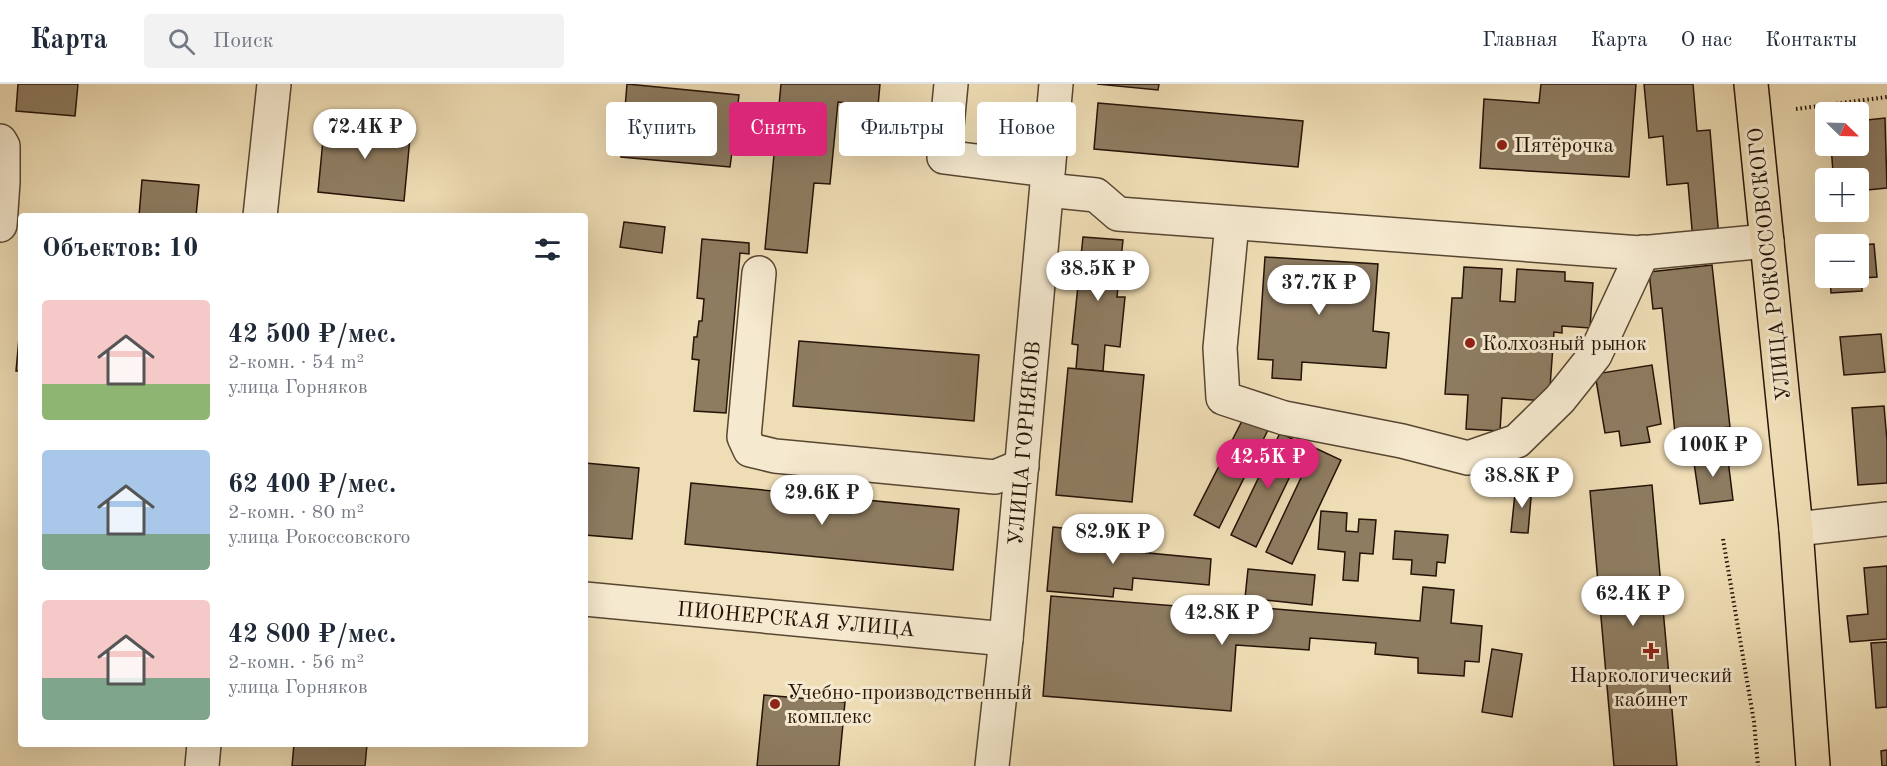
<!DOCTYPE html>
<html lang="ru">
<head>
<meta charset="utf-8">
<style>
	:root { --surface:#fff; --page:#f2f2f3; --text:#1f2937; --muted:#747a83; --line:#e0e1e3; --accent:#db2777 }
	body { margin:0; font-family:"Old Standard TT",serif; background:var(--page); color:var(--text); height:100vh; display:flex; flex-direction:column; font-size:22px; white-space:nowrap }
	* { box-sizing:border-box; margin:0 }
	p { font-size:20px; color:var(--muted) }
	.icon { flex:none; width:33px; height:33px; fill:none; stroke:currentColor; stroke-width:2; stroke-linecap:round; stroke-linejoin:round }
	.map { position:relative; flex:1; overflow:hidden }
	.side { position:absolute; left:18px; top:129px; width:570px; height:534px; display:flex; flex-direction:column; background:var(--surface); border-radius:6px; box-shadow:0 6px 24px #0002 }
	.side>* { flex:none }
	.top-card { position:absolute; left:606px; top:18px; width:570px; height:54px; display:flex; gap:12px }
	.needle { width:39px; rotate:113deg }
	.tools { position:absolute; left:1815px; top:18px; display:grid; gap:12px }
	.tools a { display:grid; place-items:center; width:54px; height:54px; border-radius:6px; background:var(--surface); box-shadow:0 6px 24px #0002; font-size:30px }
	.price { position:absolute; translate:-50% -51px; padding:0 14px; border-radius:21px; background:#fff; color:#222; font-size:20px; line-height:39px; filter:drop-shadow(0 2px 3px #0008) }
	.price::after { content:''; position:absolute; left:50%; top:36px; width:18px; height:14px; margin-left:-9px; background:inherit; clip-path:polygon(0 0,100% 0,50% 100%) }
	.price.active { background:var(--accent); color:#fff }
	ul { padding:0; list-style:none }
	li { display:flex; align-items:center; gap:18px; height:150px; padding:0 24px }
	li span { display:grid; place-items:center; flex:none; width:168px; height:120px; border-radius:6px; color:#555 }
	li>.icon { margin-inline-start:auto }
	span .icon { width:72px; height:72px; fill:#fffc; stroke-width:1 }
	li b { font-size:26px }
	h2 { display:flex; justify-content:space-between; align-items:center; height:72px; padding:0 24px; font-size:26px }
	.tag { padding:0 21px; border-radius:6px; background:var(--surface); box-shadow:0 6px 24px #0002; font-size:21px; line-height:54px }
	.tag.active { background:var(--accent); color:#fff }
	header { display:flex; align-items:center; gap:36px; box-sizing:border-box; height:84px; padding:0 30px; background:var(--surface); border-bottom:2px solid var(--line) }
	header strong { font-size:28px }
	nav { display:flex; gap:33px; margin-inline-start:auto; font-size:21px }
	.search { width:420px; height:54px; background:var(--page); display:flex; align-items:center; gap:15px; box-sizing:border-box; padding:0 21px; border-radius:6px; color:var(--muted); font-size:22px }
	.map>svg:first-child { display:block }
	.building { fill:#8e7c61; stroke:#251307; stroke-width:1.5 }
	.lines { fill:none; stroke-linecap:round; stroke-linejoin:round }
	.minor-casing { stroke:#584632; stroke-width:36 }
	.major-casing { stroke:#251307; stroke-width:36 }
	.path { stroke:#251307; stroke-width:4; stroke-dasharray:1.5 3; stroke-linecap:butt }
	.minor { stroke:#f5e9cf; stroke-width:33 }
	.major { stroke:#efddb5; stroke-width:33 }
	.poi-dot { fill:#8f2418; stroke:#f5e9cf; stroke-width:2 }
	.labels { text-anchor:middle; stroke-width:6; stroke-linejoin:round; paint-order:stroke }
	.poi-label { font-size:21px; fill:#251307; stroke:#f5e9cf; text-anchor:start }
	.street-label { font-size:21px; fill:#251307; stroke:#f5e9cf }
</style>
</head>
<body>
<header>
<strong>Карта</strong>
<div class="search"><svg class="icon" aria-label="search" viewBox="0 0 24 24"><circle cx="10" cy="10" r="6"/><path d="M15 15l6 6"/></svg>Поиск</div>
<nav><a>Главная</a><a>Карта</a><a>О нас</a><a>Контакты</a></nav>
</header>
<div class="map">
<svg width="1887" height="682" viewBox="0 0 1887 682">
	<rect width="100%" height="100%" fill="#efddb5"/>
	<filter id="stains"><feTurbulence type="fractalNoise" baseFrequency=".00333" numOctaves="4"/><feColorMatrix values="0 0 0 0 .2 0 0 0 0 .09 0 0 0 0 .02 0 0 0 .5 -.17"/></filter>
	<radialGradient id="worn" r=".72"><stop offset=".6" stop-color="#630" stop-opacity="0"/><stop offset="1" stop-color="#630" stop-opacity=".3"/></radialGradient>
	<g class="building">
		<path d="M18 0H78L75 32 16 27Z"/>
		<path d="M627 0 739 11 737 28 778 32 781 0H880L878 22 838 18 830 100 814 99 807 169 765 165 774 71 732 68 730 83 621 73Z"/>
		<path d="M1097 0H1159L1158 6Z"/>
		<path d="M1541 0H1636L1629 93 1480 84 1484 15 1539 19Z"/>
		<path d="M1644 0H1693L1697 47 1710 46 1719 154 1693 157 1688 99 1667 101 1663 52 1649 54Z"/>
		<path d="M1098 19 1303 37 1298 83 1094 65Z"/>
		<path d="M1885 34 1887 104 1858 107V94H1850L1849 87 1833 88 1831 62H1858V37Z"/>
		<path d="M325 35 411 43 404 117 318 108Z"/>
		<path d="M1003 54 1015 55 1014 67H1002Z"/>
		<path d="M142 96 199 101 196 132H139Z"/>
		<path d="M624 138 665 143 662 169 620 163Z"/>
		<path d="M1083 153 1123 156 1117 213H1125L1120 263 1105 261 1103 287 1076 285 1078 261 1072 260Z"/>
		<path d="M702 155 749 159V170L740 169 726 329 694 327 699 276 692 275 694 253H697L699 237H702L704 215 697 214Z"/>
		<path d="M1874 160 1877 193 1862 194V207L1831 209 1830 194H1858V161Z"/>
		<path d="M1265 173 1378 180 1373 247 1389 249 1386 284 1302 278 1301 296 1272 294 1273 276 1258 275Z"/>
		<path d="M1712 181 1730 343 1675 349 1662 224 1653 225 1649 188Z"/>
		<path d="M1464 183 1502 185 1500 217 1515 218 1517 185 1565 188V197L1593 199 1590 244 1562 242V249L1554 248 1549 317 1502 314 1500 347 1466 345 1468 311 1445 310 1452 214H1462Z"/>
		<path d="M21 232V287H16Z"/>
		<path d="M1881 250 1885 288 1844 291 1840 253Z"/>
		<path d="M799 257 979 271 974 337 793 322Z"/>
		<path d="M1652 281 1661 340 1647 343 1650 358 1621 362 1619 347 1605 349 1595 290Z"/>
		<path d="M1068 284 1144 291 1132 418 1056 411Z"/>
		<path d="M1884 322 1887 357V399L1858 401 1852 324Z"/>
		<path d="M1244 333 1268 346 1219 444 1194 431Z"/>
		<path d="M1280 349 1305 361 1256 463 1231 451Z"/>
		<path d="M1315 364 1341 376 1292 480 1266 468Z"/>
		<path d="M1727 368 1733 416 1700 420 1693 372Z"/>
		<path d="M585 379 639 384 632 455 585 451Z"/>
		<path d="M691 399 959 425 953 486 685 460Z"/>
		<path d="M1516 400 1532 402 1528 449 1511 448Z"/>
		<path d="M1652 401 1677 682H1614L1590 407Z"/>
		<path d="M1321 427 1347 429 1346 447 1358 448 1359 435 1376 436 1373 470 1360 469 1358 497 1343 496 1345 468 1318 465Z"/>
		<path d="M1053 443 1119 450 1117 466 1211 475 1209 501 1133 494 1132 506 1114 504 1113 513 1047 507Z"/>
		<path d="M1395 447 1448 451 1445 479 1437 478 1436 492 1411 490 1412 476 1393 475Z"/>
		<path d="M1887 482V555L1850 558 1847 532 1868 530 1864 484Z"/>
		<path d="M1248 485 1315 491 1312 521 1245 514Z"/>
		<path d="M1423 503 1454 506 1451 539 1482 542 1479 578 1465 577 1464 592 1418 589V574L1375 570 1376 559 1310 554 1309 566 1236 561 1231 627 1043 612 1051 512 1239 527 1240 522 1420 537Z"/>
		<path d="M1887 558V623L1876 624 1871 559Z"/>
		<path d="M1492 565 1522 570 1512 633 1482 628Z"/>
		<path d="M764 611 845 618 839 682H757Z"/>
		<path d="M294 660H367L365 682H292Z"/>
		<path d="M1887 666V682H1882L1881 667Z"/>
	</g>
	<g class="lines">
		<defs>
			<g id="minor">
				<path d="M951 0 944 73 1048 86"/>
				<path d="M0 57 3 62V98L0 141"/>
				<path d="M1047 106 1096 111 1118 130 1640 169 1767 157"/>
				<path d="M260 132 274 0"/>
				<path d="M1232 139 1220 264 1223 314 1284 334 1402 357 1468 374 1517 357 1560 315 1595 271 1643 168"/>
				<path d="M759 189 744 353 750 366 775 372 995 393 1022 382"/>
				<path d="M1796 445 1887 435"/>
				<path d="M585 515 1006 555"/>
				<path d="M202 682 204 660"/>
				<path d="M992 682 1006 555 1056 0"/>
			</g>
			<path id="major" d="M1751 0 1796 445 1813 682"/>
		</defs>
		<use href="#minor" class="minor-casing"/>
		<use href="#major" class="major-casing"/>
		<g class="path">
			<path d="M1796 25 1887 13"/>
			<path d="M1723 455 1754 638 1758 682"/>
		</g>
		<use href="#minor" class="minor"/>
		<use href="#major" class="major"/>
	</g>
	<g class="poi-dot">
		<circle cx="1502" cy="61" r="6"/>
		<circle cx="1470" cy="259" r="6"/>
		<path d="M1648 558h6v6h6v6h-6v6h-6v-6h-6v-6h6z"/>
		<circle cx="775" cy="620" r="6"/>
	</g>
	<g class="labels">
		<g class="poi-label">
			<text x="1514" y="68">Пятёрочка</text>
			<text x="1482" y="266">Колхозный рынок</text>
			<text x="1651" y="598" text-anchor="middle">Наркологический<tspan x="1651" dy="24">кабинет</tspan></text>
			<text x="787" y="615">Учебно-производственный<tspan x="787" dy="24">комплекс</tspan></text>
		</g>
		<g class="street-label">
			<text transform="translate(1769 180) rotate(-96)" y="7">УЛИЦА РОКОССОВСКОГО</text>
			<text transform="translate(1024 359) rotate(-85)" y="7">УЛИЦА ГОРНЯКОВ</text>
			<text transform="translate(796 535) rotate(5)" y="7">ПИОНЕРСКАЯ УЛИЦА</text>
		</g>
	</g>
	<rect width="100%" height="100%" filter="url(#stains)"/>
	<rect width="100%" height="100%" fill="url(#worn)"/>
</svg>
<div class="tools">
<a><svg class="needle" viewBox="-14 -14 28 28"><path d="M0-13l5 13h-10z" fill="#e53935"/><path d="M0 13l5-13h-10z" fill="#747a83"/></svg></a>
<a>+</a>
<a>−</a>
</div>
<b class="price" style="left:365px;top:76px">72.4K ₽</b>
<b class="price" style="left:1098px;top:218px">38.5K ₽</b>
<b class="price" style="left:1319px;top:232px">37.7K ₽</b>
<b class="price" style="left:1713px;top:394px">100K ₽</b>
<b class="price active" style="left:1268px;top:406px">42.5K ₽</b>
<b class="price" style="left:1522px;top:425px">38.8K ₽</b>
<b class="price" style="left:822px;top:442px">29.6K ₽</b>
<b class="price" style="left:1113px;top:481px">82.9K ₽</b>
<b class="price" style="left:1633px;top:543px">62.4K ₽</b>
<b class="price" style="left:1222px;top:562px">42.8K ₽</b>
<div class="top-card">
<a class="tag">Купить</a>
<a class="tag active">Снять</a>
<a class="tag">Фильтры</a>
<a class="tag">Новое</a>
</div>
<section class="side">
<h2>Объектов: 10<svg class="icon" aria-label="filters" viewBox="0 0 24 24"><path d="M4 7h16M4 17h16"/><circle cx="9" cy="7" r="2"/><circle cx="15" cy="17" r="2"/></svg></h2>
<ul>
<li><span style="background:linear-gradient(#f6c9c9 70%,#8fb573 0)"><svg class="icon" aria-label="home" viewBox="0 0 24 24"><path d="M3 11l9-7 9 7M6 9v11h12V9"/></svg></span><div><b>42 500 ₽/мес.</b><p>2-комн. · 54 m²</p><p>улица Горняков</p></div></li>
<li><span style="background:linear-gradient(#a9c7e8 70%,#7fa58c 0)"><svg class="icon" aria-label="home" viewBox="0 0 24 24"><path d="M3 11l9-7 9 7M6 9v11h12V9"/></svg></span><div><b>62 400 ₽/мес.</b><p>2-комн. · 80 m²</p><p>улица Рокоссовского</p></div></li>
<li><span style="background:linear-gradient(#f6c9c9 65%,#7fa58c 0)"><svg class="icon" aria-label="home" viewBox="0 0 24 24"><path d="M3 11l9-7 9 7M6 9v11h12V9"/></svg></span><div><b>42 800 ₽/мес.</b><p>2-комн. · 56 m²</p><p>улица Горняков</p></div></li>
</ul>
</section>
</div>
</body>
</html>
